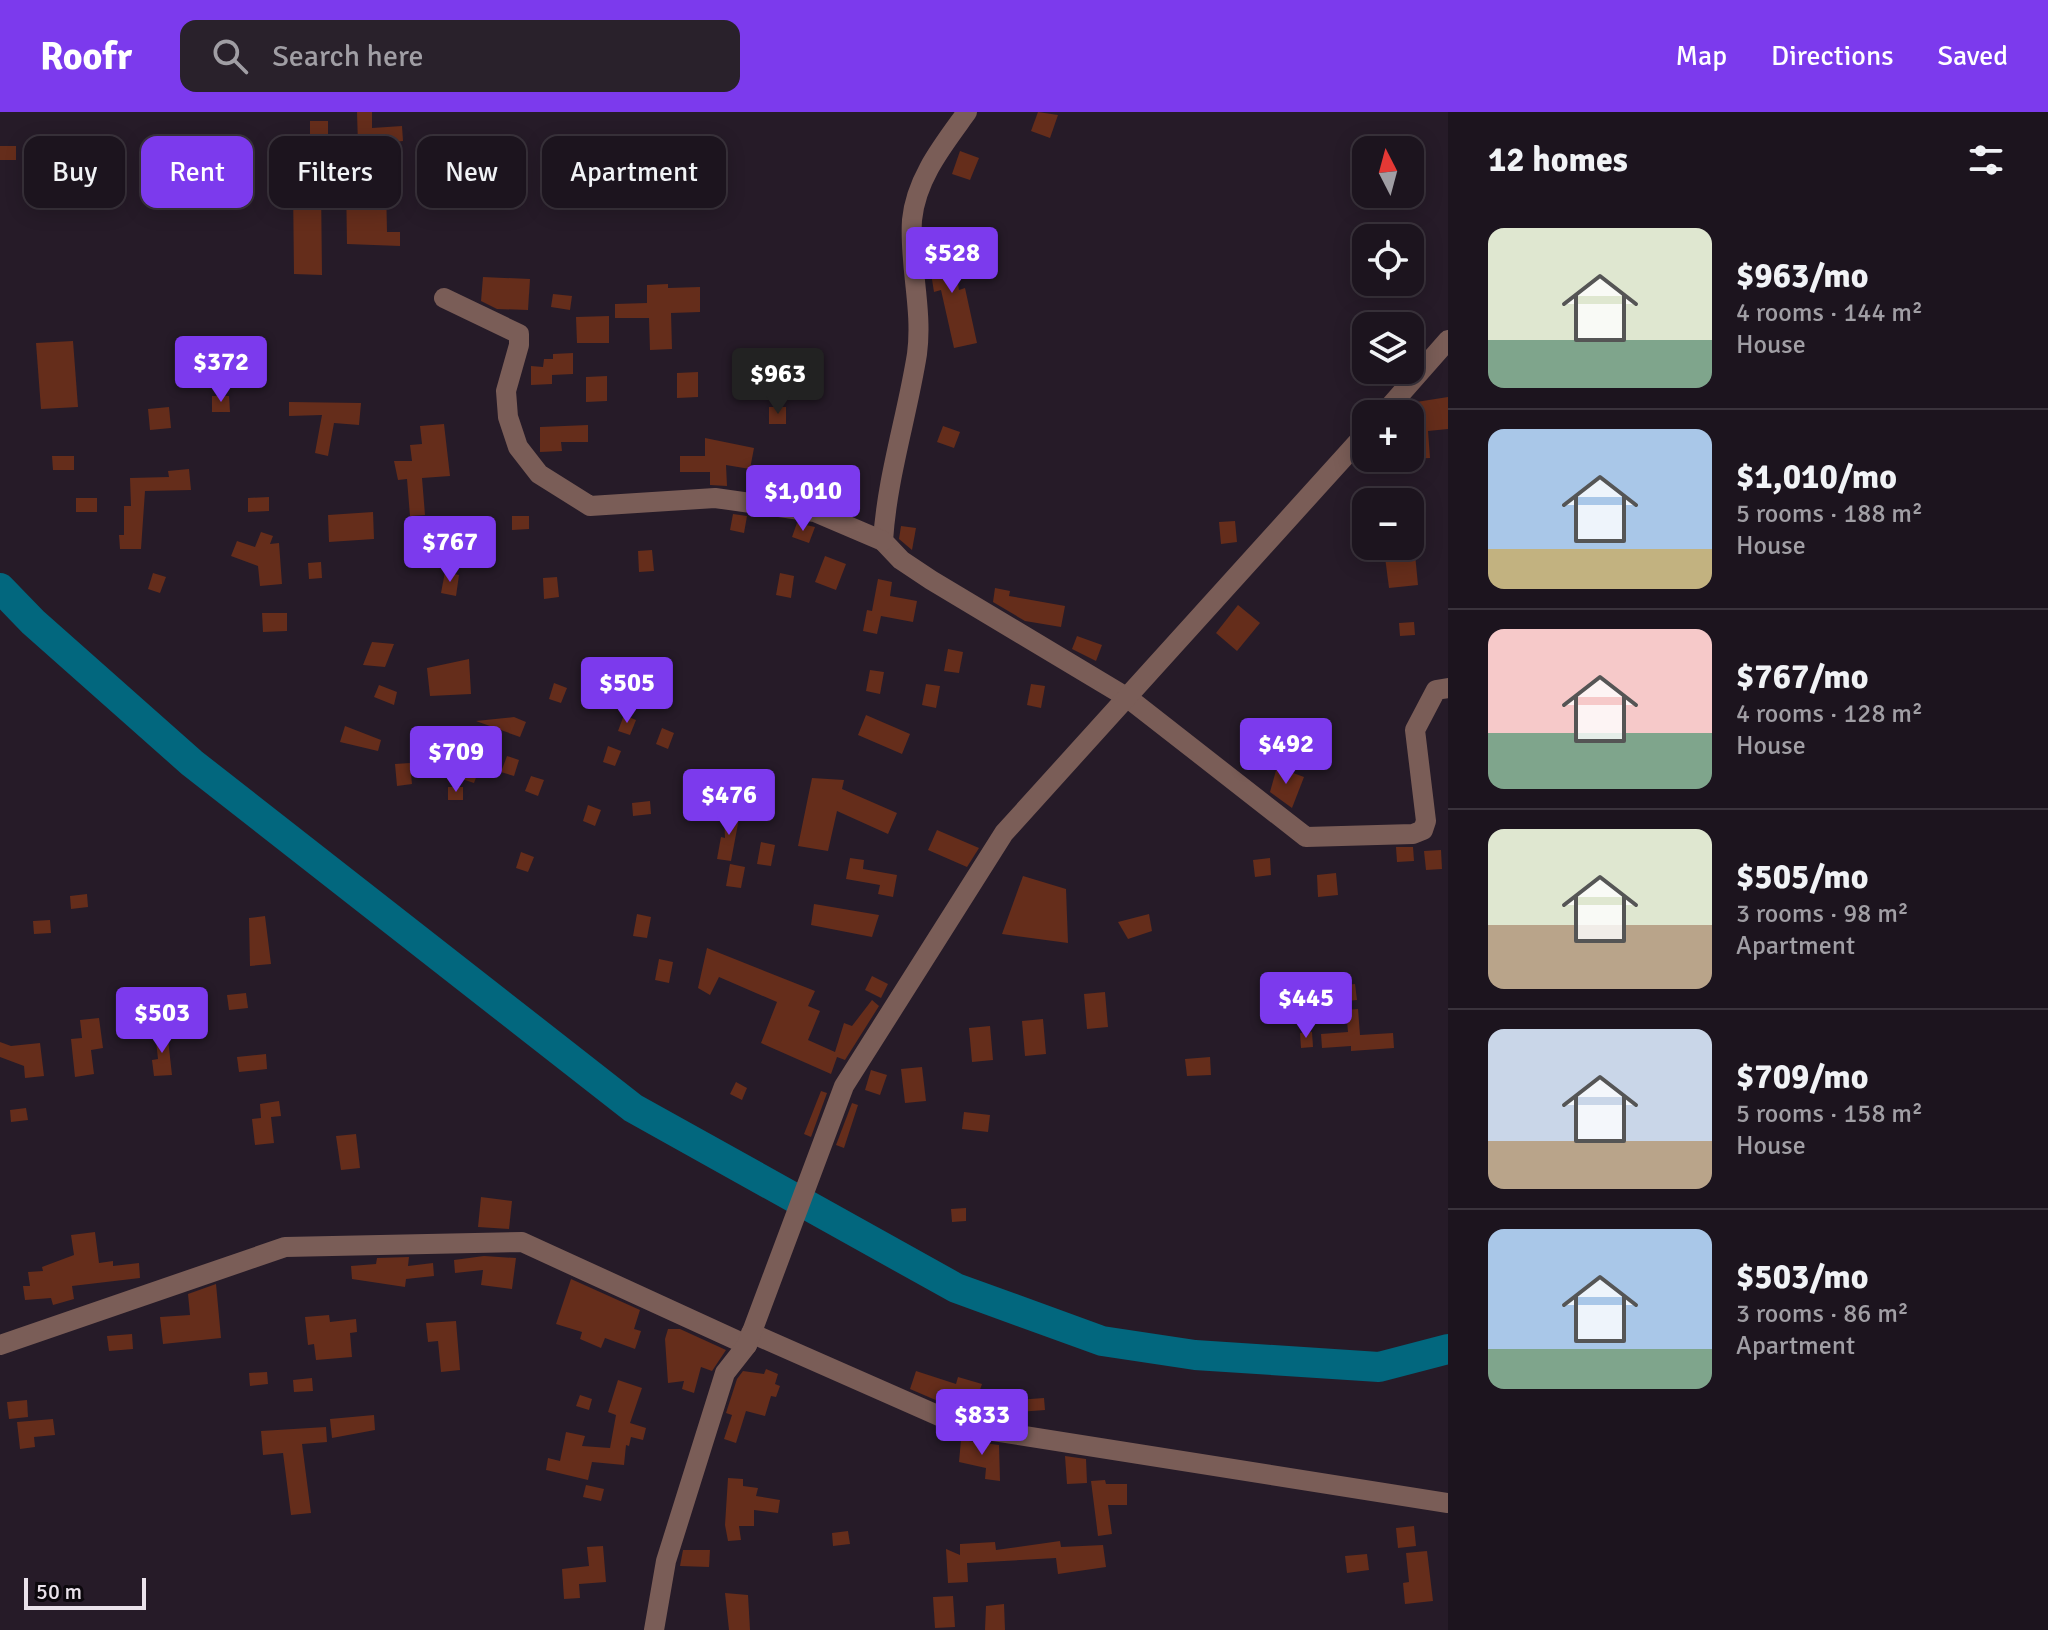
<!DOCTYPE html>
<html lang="en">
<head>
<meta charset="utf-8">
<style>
	:root { --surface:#1c141e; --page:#29212b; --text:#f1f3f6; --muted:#a09ea4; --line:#3a333c; --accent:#7c3aed }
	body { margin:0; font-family:Signika,sans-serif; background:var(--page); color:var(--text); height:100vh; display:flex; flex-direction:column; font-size:30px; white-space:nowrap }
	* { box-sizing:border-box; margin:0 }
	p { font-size:26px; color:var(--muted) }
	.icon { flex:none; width:44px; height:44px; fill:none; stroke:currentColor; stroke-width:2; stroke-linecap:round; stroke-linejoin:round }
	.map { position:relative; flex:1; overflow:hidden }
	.details { display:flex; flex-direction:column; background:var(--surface); width:600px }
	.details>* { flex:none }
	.guide { position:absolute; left:24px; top:24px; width:760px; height:72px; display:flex; gap:16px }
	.needle { width:52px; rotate:354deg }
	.tools { position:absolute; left:1352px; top:24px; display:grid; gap:16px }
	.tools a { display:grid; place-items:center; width:72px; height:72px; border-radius:16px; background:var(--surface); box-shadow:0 4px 20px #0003,0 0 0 2px var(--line); font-size:40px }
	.scale { position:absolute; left:24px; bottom:20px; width:122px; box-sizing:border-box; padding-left:8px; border:4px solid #eae2eb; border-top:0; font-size:22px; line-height:28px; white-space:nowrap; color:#eae2eb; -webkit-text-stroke:6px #0c080d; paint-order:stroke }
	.price { position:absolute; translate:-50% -68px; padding:0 18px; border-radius:8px; background:var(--accent); color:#fff; font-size:26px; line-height:52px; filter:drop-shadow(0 2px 4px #0008) }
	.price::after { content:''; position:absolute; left:50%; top:48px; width:24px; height:18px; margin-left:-12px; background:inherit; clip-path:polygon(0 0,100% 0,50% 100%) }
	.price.selected { background:#222; color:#fff }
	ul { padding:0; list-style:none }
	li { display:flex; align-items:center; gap:24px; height:200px; padding:0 40px }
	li+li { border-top:2px solid var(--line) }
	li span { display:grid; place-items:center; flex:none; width:224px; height:160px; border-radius:16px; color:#555 }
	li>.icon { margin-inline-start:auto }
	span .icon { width:96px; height:96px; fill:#fffc; stroke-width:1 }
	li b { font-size:34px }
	h2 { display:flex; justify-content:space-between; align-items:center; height:96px; padding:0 40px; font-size:34px }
	.tag { padding:0 28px; border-radius:16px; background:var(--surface); box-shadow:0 4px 20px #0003,0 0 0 2px var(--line); font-size:28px; line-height:72px }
	.tag.selected { background:var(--accent); color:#fff }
	header { display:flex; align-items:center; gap:48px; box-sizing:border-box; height:112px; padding:0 40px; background:var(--accent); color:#fff }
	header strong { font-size:38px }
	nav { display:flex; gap:44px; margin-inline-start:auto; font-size:28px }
	.search { width:560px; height:72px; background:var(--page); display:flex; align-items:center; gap:20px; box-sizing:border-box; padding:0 28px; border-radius:16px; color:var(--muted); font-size:30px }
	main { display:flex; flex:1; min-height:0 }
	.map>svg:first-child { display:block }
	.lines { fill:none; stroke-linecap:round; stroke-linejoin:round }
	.river { stroke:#02677e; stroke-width:30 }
	.building { fill:#652d1b }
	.minor { stroke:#7a5d57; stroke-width:20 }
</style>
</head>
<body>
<header>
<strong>Roofr</strong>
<div class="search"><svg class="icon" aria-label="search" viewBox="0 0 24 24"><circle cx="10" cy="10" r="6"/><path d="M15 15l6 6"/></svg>Search here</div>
<nav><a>Map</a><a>Directions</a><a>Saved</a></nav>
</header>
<main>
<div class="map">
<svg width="1448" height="1518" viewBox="0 0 1448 1518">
	<rect width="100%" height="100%" fill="#261b28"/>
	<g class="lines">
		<path class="river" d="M0 476 33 510 192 651 633 996 956 1176 1102 1229 1195 1243 1379 1255 1448 1237"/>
	</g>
	<g class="building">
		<path d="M357 0H372V16L402 14 403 29 374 32V47H353V33H358Z"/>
		<path d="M1038 0 1058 3 1050 26 1031 19Z"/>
		<path d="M310 9H328V24L310 25Z"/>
		<rect x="0" y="34" width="16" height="14"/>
		<path d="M317 37 318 73H321L322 163 294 162 293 73H299L298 38Z"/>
		<path d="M960 39 979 46 970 68 952 62Z"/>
		<path d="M478 67H492L493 83H478Z"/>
		<path d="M346 68H363L364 74 386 73 387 120H400V134L347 132Z"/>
		<path d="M951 130 959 178 965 176 977 231 954 236 941 178 934 180 927 136Z"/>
		<path d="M483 165 530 167 528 198 497 197 481 189Z"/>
		<path d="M668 172V176L700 175V200L671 201 672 237 650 238 649 206H615V192L647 191V173Z"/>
		<path d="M553 182 572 184 570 198 551 195Z"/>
		<path d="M609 204V231H577L576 205Z"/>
		<path d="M73 229 78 295 41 297 36 231Z"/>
		<path d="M573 241V262L552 263V272L531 273V254L543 255 544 247H553V242Z"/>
		<path d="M698 260V285L677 286V261Z"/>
		<path d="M607 264V289L586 290V265Z"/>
		<path d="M212 284H229L230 300H212Z"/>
		<path d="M1448 285V317L1428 319 1430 346 1410 347V291Z"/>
		<path d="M289 290 361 291 359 313 334 311 328 344 315 341 322 303 289 304Z"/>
		<path d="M169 295 171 316 150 318 148 297Z"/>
		<rect x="769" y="295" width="17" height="17"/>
		<path d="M444 312 450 364 422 366 425 403 410 404 407 367 398 368 394 349H412L410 333 422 332 420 314Z"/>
		<path d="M588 313V330H561L562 339 540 340V315Z"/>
		<path d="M943 314 960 320 954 336 937 330Z"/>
		<path d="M705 326 754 336 750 357 726 353 727 374 710 373V360H680V344H705Z"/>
		<path d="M52 344H74V358H53Z"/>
		<path d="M189 357 191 378 145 379 141 437H120L119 423H124V394H131L130 366 169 365 168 359Z"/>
		<path d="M269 385V399L248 400V386Z"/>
		<rect x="76" y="386" width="21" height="14"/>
		<path d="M373 400 374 427 329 430 328 403Z"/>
		<path d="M733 402 747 404 744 421 730 418Z"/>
		<path d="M512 404H529V417L512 418Z"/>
		<path d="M1235 409 1237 430 1221 432 1219 410Z"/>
		<path d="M797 411 815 415 809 431 792 425Z"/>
		<path d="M901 414 916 416 912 438 899 427Z"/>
		<path d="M261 420 273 424 270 432 279 431 282 472 260 474 258 454 231 444 237 429 255 435Z"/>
		<path d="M652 438 654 459 639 460 638 439Z"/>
		<path d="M1415 442 1418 473 1389 476 1385 445Z"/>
		<path d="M825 444 846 452 836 478 815 470Z"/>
		<path d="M321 450 322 466 309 467 308 451Z"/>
		<path d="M445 460 459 463 456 484 441 481Z"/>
		<path d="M153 461 166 465 160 481 148 477Z"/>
		<path d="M780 461 794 464 791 486 776 483Z"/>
		<path d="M557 465 559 485 544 487 543 466Z"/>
		<path d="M878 467 892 470 890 484 917 489 913 510 881 504 877 522 863 519 867 498 872 499Z"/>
		<path d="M995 476 1010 479 1009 484 1065 494 1061 515 1025 509 993 490Z"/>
		<path d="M1238 493 1260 511 1237 539 1216 521Z"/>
		<path d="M262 501H287V519L263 520Z"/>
		<path d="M1414 510 1415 523 1400 524 1399 511Z"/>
		<path d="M1077 524 1102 533 1096 549 1072 537Z"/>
		<path d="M372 530 394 532 385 555 363 553Z"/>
		<path d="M948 537 963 540 959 561 944 559Z"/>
		<path d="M469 547 471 582 430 584 427 556Z"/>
		<path d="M870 558 884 560 880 582 866 579Z"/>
		<path d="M554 571 567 576 561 591 549 587Z"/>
		<path d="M926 572 940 574 936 596 922 593Z"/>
		<path d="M1031 572 1045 574 1041 596 1027 593Z"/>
		<path d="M379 573 397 580 394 593 374 585Z"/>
		<path d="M624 603 636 608 630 623 618 619Z"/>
		<path d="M866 603 910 622 902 642 858 623Z"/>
		<path d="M514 605 526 610 520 625 476 609Z"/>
		<path d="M345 614 381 628 378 639 340 630Z"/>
		<path d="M662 616 674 621 668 637 656 632Z"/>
		<path d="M608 634 621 639 615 654 603 650Z"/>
		<path d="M507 644 519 648 514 664 501 660Z"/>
		<path d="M410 651 412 672 397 674 395 652Z"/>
		<path d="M467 651 480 655 474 671 462 667Z"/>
		<path d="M1277 655 1304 665 1292 696 1270 680Z"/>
		<path d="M531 664 544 668 538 684 525 679Z"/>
		<path d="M812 666 844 668 842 677 897 701 888 722 837 699 828 739 798 734Z"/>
		<rect x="448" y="675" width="15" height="13"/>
		<path d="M650 689 651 702 633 704 632 691Z"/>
		<path d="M588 693 601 698 595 714 583 709Z"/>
		<path d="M724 701H740L731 749 717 747 721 725 725 726Z"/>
		<path d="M937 718 979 736 967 755 928 738Z"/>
		<path d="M761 730 775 733 771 754 757 752Z"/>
		<path d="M1396 735H1413L1414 749 1397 750Z"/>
		<path d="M1441 738 1442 757 1426 758 1424 739Z"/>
		<path d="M521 740 534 745 528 760 516 756Z"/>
		<path d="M850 746 864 748 863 757 897 763 893 785 878 782 880 773 846 767Z"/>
		<path d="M1270 746 1271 763 1255 765 1253 748Z"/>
		<path d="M730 752 745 755 741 776 726 774Z"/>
		<path d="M1336 761 1338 783 1318 785 1317 763Z"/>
		<path d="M1023 764 1066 777 1068 831 1002 822Z"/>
		<path d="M87 782 88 795 71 797 70 784Z"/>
		<path d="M814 792 879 803 872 825 811 813Z"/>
		<path d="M637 802 651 805 647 826 633 824Z"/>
		<path d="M1149 802 1152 819 1128 827 1118 810Z"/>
		<path d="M265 804 271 852 250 854 249 806Z"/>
		<path d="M50 808 51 821 34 822 33 809Z"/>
		<path d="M707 836 815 879 808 894 820 899 808 928 835 940 844 911 852 914 872 888 879 894 845 948 837 945 831 962 761 931 777 890 719 865 710 883 698 876Z"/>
		<path d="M659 847 673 850 669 871 655 868Z"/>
		<path d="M872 864 888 872 881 886 865 878Z"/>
		<path d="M1355 872 1357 888 1337 890 1335 874Z"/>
		<path d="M1105 880 1108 915 1087 917 1084 882Z"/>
		<path d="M246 881 248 896 229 898 227 883Z"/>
		<path d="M1358 897 1360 923 1393 921 1394 936 1351 939V934L1322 936 1321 922 1348 920 1346 898Z"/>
		<path d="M99 906 103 936 91 938 94 962 75 965 71 927 82 926 80 908Z"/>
		<path d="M1043 907 1046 942 1025 944 1022 909Z"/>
		<path d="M990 914 993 948 972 950 969 916Z"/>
		<path d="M167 918 172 963 154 964 152 948 158 947 155 919Z"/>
		<path d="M1312 920 1313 935 1301 936 1300 921Z"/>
		<path d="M0 930 11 934 40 931 44 964 25 966 24 954 0 945Z"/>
		<path d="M266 942 267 957 239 960 237 945Z"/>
		<path d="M1210 945 1211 963 1187 964 1185 947Z"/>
		<path d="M922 955 926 989 905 991 901 957Z"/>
		<path d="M871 958 887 963 880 983 865 978Z"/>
		<path d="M736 970 747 976 742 988 730 982Z"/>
		<path d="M821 979 827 981 811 1025 804 1022Z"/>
		<path d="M279 989 281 1004 271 1005 274 1031 255 1033 252 1007 261 1006 260 992Z"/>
		<path d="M852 991 858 993 844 1036 836 1033Z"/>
		<path d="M26 996 28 1008 11 1010 10 998Z"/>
		<path d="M964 1000 990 1003 988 1020 962 1017Z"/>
		<path d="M356 1022 360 1056 341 1058 336 1024Z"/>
		<path d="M481 1085 512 1089 509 1117 478 1115Z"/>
		<path d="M966 1096V1109L952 1110 951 1097Z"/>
		<path d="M95 1120 99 1151 113 1149V1154L139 1151 140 1166 72 1174 74 1187 53 1193 51 1186 25 1188 23 1174H30L28 1160 43 1159 42 1155 74 1143 71 1123Z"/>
		<path d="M484 1144 516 1146 512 1177 481 1173 483 1158 455 1161 454 1148Z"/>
		<path d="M409 1145 408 1154 433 1151 434 1164 406 1167 405 1175 352 1167 351 1154 376 1152 377 1146Z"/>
		<path d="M571 1167 640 1198 634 1217 641 1219 635 1237 605 1226 601 1236 580 1227 582 1220 556 1212Z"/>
		<path d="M216 1172 221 1226 163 1232 160 1205 190 1203 188 1182Z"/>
		<path d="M329 1203 330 1210 356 1207 357 1220 350 1221 352 1245 316 1248 314 1232 308 1233 305 1205Z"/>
		<path d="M456 1209 460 1258 441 1260 438 1229 428 1230 426 1211Z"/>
		<path d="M668 1217H680L726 1238 712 1259 701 1255 694 1281 682 1277 684 1269 668 1271 665 1227Z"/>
		<path d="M132 1222 133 1237 109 1239 107 1224Z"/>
		<path d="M766 1257 778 1262 775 1272 780 1274 776 1285 771 1284 765 1304 746 1299 736 1331 724 1327 732 1303 726 1301 737 1267 743 1259 764 1262Z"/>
		<path d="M916 1259 956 1272 958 1265 982 1272 975 1292 1003 1291V1307L966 1301 910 1277Z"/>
		<path d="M267 1260 268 1272 250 1274 249 1261Z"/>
		<path d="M312 1266 313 1279 294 1280 293 1268Z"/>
		<path d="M618 1268 642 1276 630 1311 646 1316 643 1328 631 1325 629 1334 626 1333 624 1353 592 1350 588 1368 546 1358 548 1346 560 1349 566 1320 585 1324 582 1334 610 1336 616 1303 608 1300Z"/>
		<path d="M580 1283 592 1287 589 1298 576 1294Z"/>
		<path d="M1044 1286 1045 1298 1018 1300 1017 1288Z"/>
		<path d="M27 1288 28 1305 9 1307 7 1290Z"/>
		<path d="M374 1303 375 1318 332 1326 330 1307Z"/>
		<path d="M53 1307 55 1323 34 1325 35 1335 20 1337 17 1310Z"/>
		<path d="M326 1315 327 1330 302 1332 311 1401 291 1403 283 1341 263 1343 261 1319Z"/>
		<path d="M961 1328 999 1333 1000 1369 985 1367 986 1356 959 1350Z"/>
		<path d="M1065 1344 1086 1347 1087 1371 1067 1372Z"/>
		<path d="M728 1366 743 1367V1374L758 1376 756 1384 780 1388 778 1401 754 1398V1414H739L741 1428 728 1429 725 1413Z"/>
		<path d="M1105 1368 1106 1372H1127V1393H1108L1112 1422 1098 1424 1091 1369Z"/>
		<path d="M586 1373 604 1377 601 1389 583 1385Z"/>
		<path d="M1414 1414 1416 1434 1398 1436 1396 1416Z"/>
		<path d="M848 1419 850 1432 833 1434 832 1421Z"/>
		<path d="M1060 1429 1061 1435 1103 1433 1106 1455 1058 1462 1056 1446 967 1451 968 1470 948 1471 946 1437 960 1443V1432L995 1430 996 1438Z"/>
		<path d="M603 1434 606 1470 579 1472 580 1486 564 1487 562 1457 589 1454 587 1435Z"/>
		<path d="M683 1438H710L709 1455 680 1454Z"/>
		<path d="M1427 1439 1433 1489 1405 1492 1403 1471 1409 1470 1406 1441Z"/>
		<path d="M1367 1442 1369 1458 1347 1461 1345 1444Z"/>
		<path d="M725 1481 748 1483 750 1518H729Z"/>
		<path d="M953 1484 955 1515 935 1516 933 1485Z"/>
		<path d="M1004 1492 1005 1518H985L986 1494Z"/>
	</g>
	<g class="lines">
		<g class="minor">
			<path d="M967 0C944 32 916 66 912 108 909 153 923 197 917 242 907 305 887 365 883 429L901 448 931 468 1128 586 1306 725 1413 722 1423 718 1426 709 1415 618 1436 578 1448 576"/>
			<path d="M444 186 519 222V233L506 279 508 305 518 335 539 362 590 394 715 386 815 400 883 429"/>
			<path d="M1383 302 1448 228"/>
			<path d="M751 1221 962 1314 1448 1391"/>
			<path d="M0 1233 285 1135 522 1130 747 1233"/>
			<path d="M654 1518 666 1449 725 1261 747 1233 844 974 1004 721 1366 321"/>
		</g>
	</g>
</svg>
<div class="tools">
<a><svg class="needle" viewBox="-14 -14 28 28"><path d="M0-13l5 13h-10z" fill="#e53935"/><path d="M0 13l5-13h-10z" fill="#a09ea4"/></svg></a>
<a><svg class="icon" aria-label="locate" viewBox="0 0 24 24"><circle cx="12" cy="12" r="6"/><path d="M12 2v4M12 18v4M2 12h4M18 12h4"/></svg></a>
<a><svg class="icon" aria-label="layers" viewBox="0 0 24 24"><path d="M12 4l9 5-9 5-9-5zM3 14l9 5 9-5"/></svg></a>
<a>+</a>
<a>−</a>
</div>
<div class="scale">50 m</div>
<b class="price" style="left:952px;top:183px">$528</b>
<b class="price" style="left:221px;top:292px">$372</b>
<b class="price selected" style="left:778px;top:304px">$963</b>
<b class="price" style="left:803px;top:421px">$1,010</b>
<b class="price" style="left:450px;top:472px">$767</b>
<b class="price" style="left:627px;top:613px">$505</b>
<b class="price" style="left:1286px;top:674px">$492</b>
<b class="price" style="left:456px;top:682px">$709</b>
<b class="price" style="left:729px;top:725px">$476</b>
<b class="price" style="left:1306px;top:928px">$445</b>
<b class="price" style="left:162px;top:943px">$503</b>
<b class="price" style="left:982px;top:1345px">$833</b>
<div class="guide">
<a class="tag">Buy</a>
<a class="tag selected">Rent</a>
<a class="tag">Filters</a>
<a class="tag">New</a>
<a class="tag">Apartment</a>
</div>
</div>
<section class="details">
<h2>12 homes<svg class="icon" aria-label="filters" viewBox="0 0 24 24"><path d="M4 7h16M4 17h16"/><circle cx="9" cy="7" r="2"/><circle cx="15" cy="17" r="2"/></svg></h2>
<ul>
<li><span style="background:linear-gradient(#dfe7d0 70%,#7fa58c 0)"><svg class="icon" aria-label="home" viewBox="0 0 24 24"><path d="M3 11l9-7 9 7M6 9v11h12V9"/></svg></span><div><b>$963/mo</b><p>4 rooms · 144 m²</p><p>House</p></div></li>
<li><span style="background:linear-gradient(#a9c7e8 75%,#c2b280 0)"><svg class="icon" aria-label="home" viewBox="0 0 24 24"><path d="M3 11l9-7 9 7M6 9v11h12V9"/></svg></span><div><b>$1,010/mo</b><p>5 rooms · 188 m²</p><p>House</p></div></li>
<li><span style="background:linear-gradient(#f6c9c9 65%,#7fa58c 0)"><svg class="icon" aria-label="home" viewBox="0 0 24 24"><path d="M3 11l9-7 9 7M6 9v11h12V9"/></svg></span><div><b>$767/mo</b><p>4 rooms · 128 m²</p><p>House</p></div></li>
<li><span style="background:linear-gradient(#dfe7d0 60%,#b9a48a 0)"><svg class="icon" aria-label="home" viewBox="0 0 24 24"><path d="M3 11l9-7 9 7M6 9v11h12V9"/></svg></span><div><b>$505/mo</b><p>3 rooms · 98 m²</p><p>Apartment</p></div></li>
<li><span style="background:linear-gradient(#c9d6e8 70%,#b9a48a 0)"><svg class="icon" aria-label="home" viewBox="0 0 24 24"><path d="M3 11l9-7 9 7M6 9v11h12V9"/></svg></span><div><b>$709/mo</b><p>5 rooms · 158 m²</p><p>House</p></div></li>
<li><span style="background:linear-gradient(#a9c7e8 75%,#7fa58c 0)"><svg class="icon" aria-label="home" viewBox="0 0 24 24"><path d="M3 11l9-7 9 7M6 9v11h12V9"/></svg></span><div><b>$503/mo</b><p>3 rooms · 86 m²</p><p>Apartment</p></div></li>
</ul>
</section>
</main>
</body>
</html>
